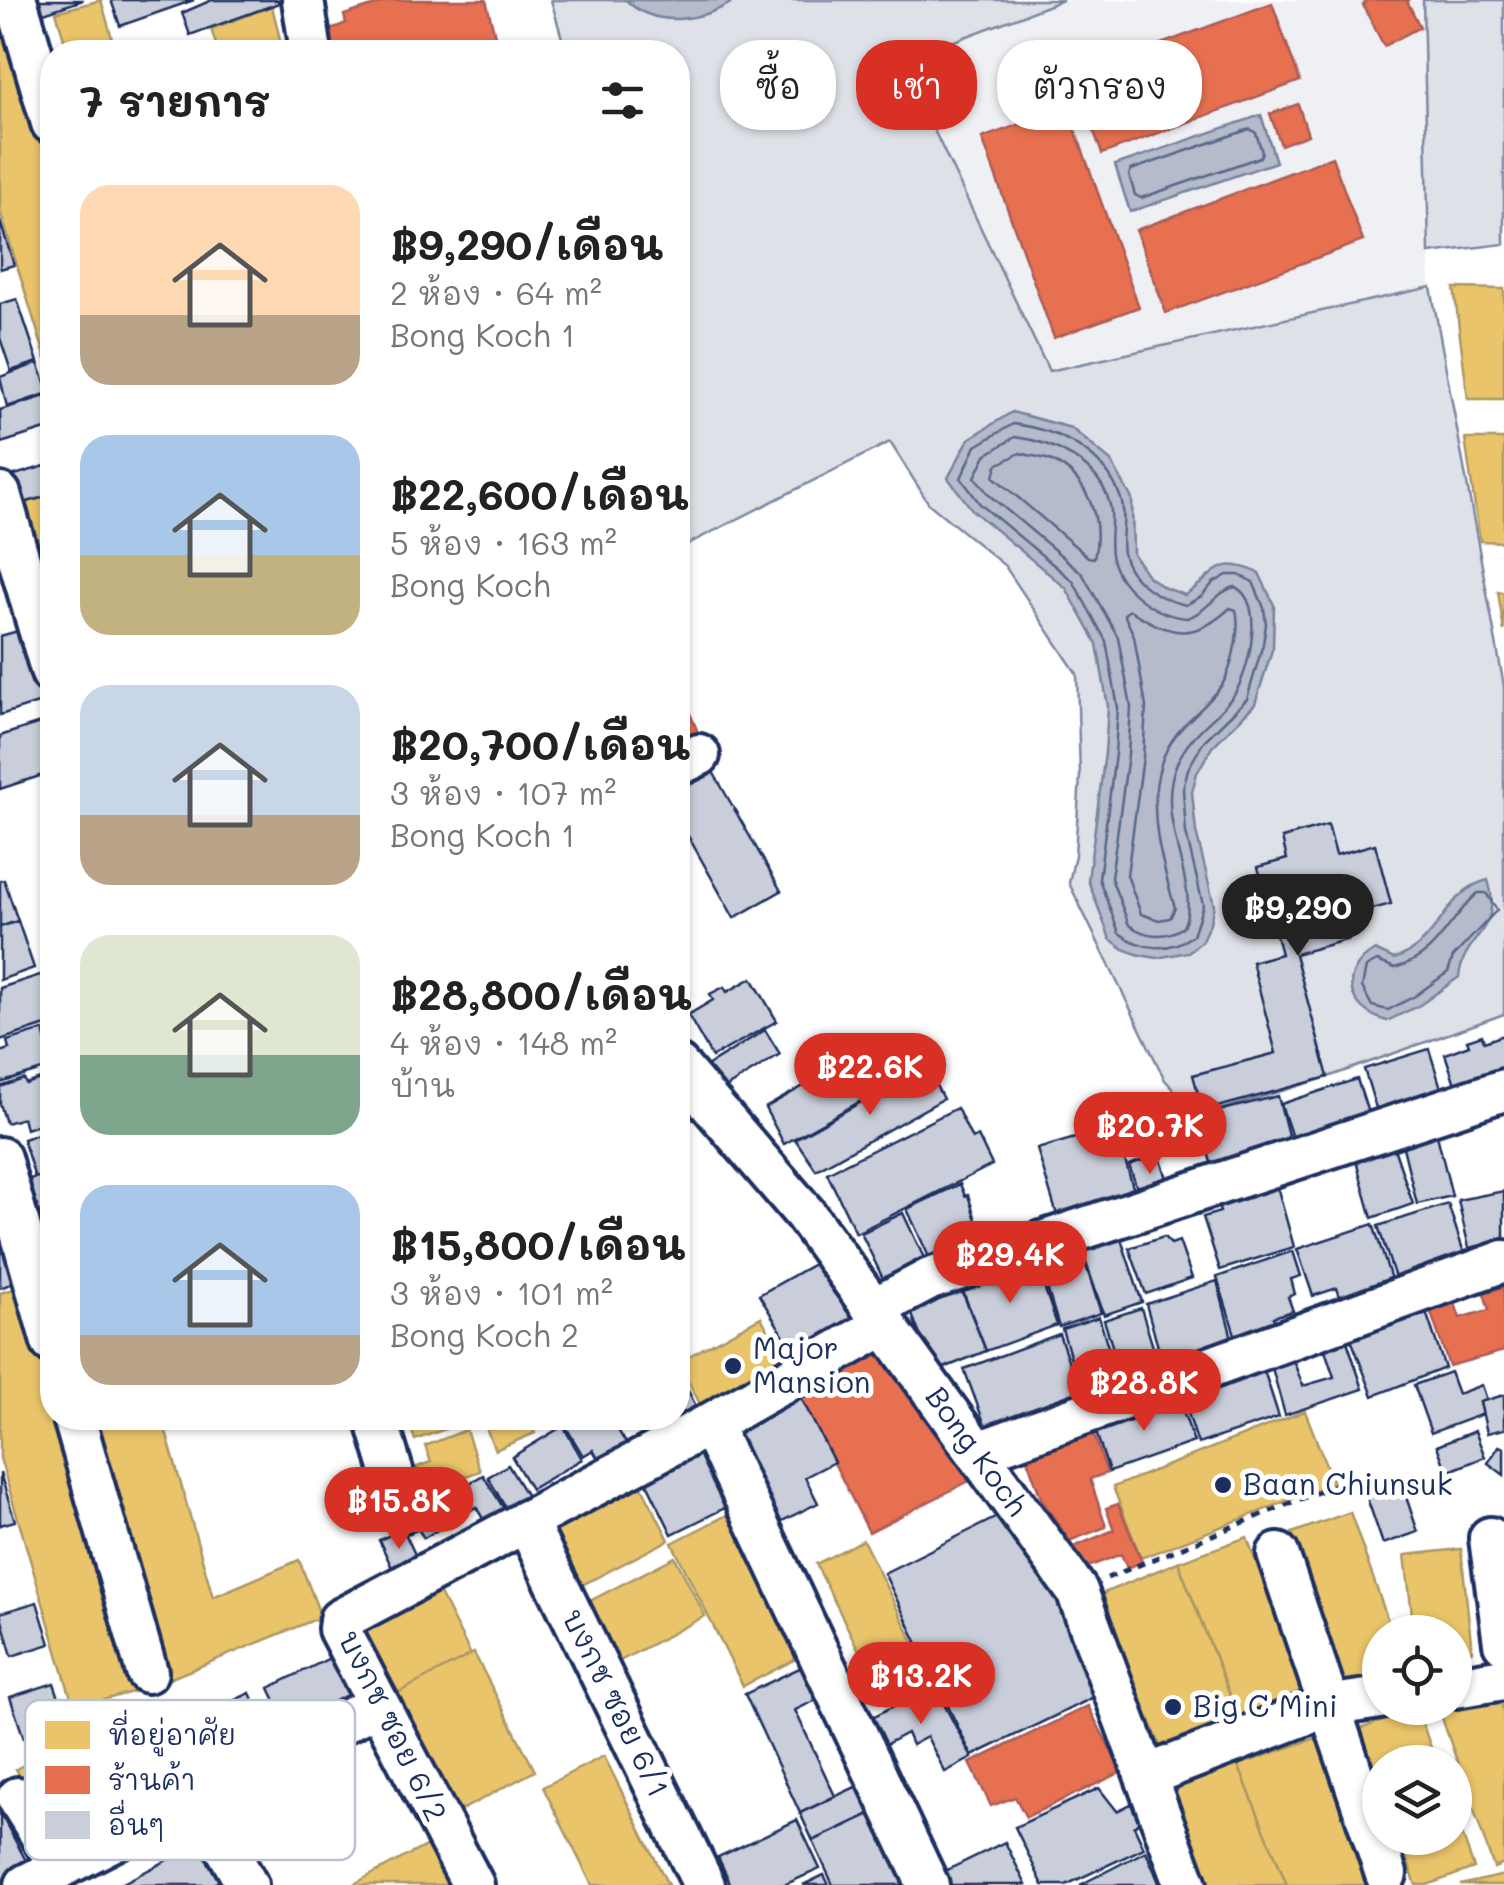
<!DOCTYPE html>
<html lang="th">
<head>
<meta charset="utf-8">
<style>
	:root { --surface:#fff; --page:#f6f6f6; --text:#222; --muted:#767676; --accent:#d93025 }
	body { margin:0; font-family:Mali,"Playpen Sans Thai",sans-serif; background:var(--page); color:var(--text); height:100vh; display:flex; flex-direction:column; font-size:38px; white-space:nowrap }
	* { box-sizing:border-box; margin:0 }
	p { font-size:32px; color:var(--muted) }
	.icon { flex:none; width:55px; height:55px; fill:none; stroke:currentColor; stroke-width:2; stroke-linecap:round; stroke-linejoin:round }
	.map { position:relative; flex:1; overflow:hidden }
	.details { position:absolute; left:40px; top:40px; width:650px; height:1390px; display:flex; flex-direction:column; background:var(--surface); border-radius:40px; box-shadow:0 2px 8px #0004 }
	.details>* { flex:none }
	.top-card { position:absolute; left:720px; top:40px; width:632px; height:90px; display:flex; gap:20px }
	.tools { position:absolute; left:1362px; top:1615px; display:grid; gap:20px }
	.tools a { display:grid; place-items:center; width:110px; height:110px; border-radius:50%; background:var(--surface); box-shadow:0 2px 8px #0004; font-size:50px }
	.price { position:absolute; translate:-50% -85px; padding:0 22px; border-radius:35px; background:var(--accent); color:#fff; font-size:32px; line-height:65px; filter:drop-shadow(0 2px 5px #0008) }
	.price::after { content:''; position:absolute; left:50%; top:60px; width:30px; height:22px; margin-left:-15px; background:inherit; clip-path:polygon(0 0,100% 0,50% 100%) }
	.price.selected { background:#222; color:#fff }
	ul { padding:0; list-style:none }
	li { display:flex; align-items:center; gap:30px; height:250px; padding:0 40px }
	li span { display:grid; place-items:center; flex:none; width:280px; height:200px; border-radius:30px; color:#555 }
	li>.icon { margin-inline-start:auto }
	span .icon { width:120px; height:120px; fill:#fffc; stroke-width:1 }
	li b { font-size:42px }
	h2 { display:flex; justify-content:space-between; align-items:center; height:120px; padding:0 40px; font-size:42px }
	.pill { padding:0 35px; border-radius:40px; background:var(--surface); box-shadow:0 2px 8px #0004; font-size:35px; line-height:90px }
	.pill.selected { background:var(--accent); color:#fff }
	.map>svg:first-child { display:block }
	.built { fill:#eff0f4 }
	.green { fill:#dee1e7; stroke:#7c88a2; stroke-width:2.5 }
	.water { fill:#b5bbca; stroke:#77839f; stroke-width:2.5 }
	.homes { fill:#e9c46a; stroke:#ab9766; stroke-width:2.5 }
	.shops { fill:#e76f51; stroke:#aa5c55; stroke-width:2.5 }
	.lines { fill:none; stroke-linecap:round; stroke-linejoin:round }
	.shore { stroke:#596789; stroke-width:2.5 }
	.building { fill:#caceda; stroke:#1b2f5e; stroke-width:2.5 }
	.minor-casing { stroke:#1b2f5e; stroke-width:48 }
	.path { stroke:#1b2f5e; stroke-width:5; stroke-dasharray:8 8; stroke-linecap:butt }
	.minor { stroke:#fff; stroke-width:40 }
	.poi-dot { fill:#1b2f5e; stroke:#fff; stroke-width:4 }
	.labels { text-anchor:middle; stroke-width:10; stroke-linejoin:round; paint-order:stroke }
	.poi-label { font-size:30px; fill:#1b2f5e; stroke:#fff; text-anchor:start }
	.street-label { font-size:30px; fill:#1b2f5e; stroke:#fff }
	.key { fill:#fff; stroke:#bbc1cf; stroke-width:2.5 }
	.key-label { font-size:28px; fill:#1b2f5e }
</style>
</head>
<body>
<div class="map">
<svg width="1504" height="1885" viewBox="0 0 1504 1885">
	<rect width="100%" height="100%" fill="#fff"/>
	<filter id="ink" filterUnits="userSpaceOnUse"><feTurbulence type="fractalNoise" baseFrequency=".01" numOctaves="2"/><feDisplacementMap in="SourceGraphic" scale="20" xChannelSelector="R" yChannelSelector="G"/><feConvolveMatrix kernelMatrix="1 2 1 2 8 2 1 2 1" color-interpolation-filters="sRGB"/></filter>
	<g filter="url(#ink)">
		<path class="built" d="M551 0H1423L1430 287 1044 372 678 52H566Z"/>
		<g class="green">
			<path d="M551 0H1063L901 61 1049 371 1431 287 1504 686V1014L1328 1077 1199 1116 1165 1080 1069 883 1075 855 1080 776 1077 674 1005 566 929 504 890 442 678 549V52H566Z"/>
			<path d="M1423 0H1504V244L1429 253Z"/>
		</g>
		<g class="water">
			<path d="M626 0H736C704 20 656 30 626 0Z"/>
			<path d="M1261 115 1276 162 1130 212 1115 165Z"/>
			<path d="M1012 412 1071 428 1111 461 1132 499 1133 554 1149 577 1165 588 1185 595C1217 575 1216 554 1259 573L1274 605 1273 647 1255 704 1212 747 1197 773 1192 792 1196 832 1214 905 1210 923 1201 942 1188 952 1157 958 1140 955 1125 950 1110 939 1088 880 1105 753 1108 707 1097 644 1066 588 973 511 948 478 969 439Z"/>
			<path d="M1488 880C1504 931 1463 935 1459 977L1420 1005 1387 1021C1347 1010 1337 972 1375 950L1394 959C1444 942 1441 892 1488 880Z"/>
		</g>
		<g class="homes">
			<path d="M101 0 116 52H68L56 12Z"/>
			<path d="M272 6 283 52H195L216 44 211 29Z"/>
			<path d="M4 13 52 177V378L0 211V15Z"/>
			<path d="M1454 288 1504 289V399H1468Z"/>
			<path d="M1465 439H1504V542L1480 541Z"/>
			<path d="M52 495V555L37 561 20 504Z"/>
			<path d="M1498 592H1504V631Z"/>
			<path d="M21 1287 52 1394V1418H59L140 1690 74 1708 0 1458V1293Z"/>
			<path d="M761 1317 789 1369 706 1415 678 1362Z"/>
			<path d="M1305 1411 1333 1483 1141 1558 1113 1487Z"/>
			<path d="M87 1418H162L213 1597 299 1560 321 1617 164 1681Z"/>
			<path d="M407 1418H463L465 1422 415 1440Z"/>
			<path d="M482 1418H528L535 1433 495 1450Z"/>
			<path d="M466 1430 480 1471 438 1486 435 1477 423 1482 417 1467 431 1462 425 1446Z"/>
			<path d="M639 1481 669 1540 578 1587 548 1528Z"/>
			<path d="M1350 1512 1392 1632H1380V1673L1346 1685 1292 1533Z"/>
			<path d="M731 1513 802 1656 743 1686 672 1543Z"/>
			<path d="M1247 1537 1306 1700 1240 1721 1178 1562Z"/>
			<path d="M863 1540 933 1681 886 1705 816 1564Z"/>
			<path d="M1461 1549 1472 1651 1455 1652V1632H1414L1405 1555Z"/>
			<path d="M675 1557 705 1616 614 1664 584 1604Z"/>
			<path d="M1178 1562 1240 1721 1161 1748 1099 1595Z"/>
			<path d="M436 1586 471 1655 388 1698 353 1628Z"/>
			<path d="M474 1653 535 1771 446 1818 384 1700Z"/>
			<path d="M1498 1695 1504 1711V1864L1494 1868 1441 1715Z"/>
			<path d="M1417 1708 1436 1762H1380V1784L1360 1729Z"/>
			<path d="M100 1725 140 1804 97 1826 76 1785 36 1806 16 1769Z"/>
			<path d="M1316 1738 1370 1885H1287L1238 1765Z"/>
			<path d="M604 1756 668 1885H592L543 1787Z"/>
			<path d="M1238 1765 1287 1885H1208L1173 1789Z"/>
			<path d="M1455 1815 1474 1868 1427 1885H1416L1399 1838H1455Z"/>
			<path d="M435 1841 458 1885H352Z"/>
			<path d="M1504 1875V1885H1460Z"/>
		</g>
		<g class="shops">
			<path d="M391 0H486L499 52H329L325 32 346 23 344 15Z"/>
			<path d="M1367 0H1410L1407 1 1420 27 1384 46 1363 5Z"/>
			<path d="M1272 3 1300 81 1102 154 1074 76Z"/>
			<path d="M1298 104 1308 135 1281 145 1270 114Z"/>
			<path d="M1067 107 1139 307 1054 338 982 138Z"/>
			<path d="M1332 157 1363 241 1166 313 1136 230Z"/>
			<path d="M678 685 703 744 678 755Z"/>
			<path d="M1504 1287V1351L1449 1366 1428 1304 1453 1298 1460 1318 1489 1310 1484 1293Z"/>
			<path d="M877 1347 975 1478 869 1532 796 1388Z"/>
			<path d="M1091 1427 1107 1473 1090 1479 1106 1527 1069 1541 1041 1498 1024 1450Z"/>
			<path d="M1118 1504 1142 1562 1127 1568 1121 1554 1078 1571 1069 1549 1114 1530 1106 1508Z"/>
			<path d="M1088 1706 1122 1772 1026 1817 1015 1797 991 1806 970 1763Z"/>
		</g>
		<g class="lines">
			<g class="shore">
				<path d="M1250 129 1256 133 1262 152 1260 157 1141 198 1135 195 1129 175 1131 170Z"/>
				<path d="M1013 424C1059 430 1105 452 1121 499 1127 516 1120 536 1123 553 1129 581 1160 600 1186 605L1202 596 1213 583 1227 575H1239L1253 582 1264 608 1266 624 1263 644 1247 699 1204 741 1188 769 1183 789 1186 833 1203 905 1193 935C1170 953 1142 950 1119 933L1099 879 1115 754 1118 708 1106 641 1073 581 980 504 961 478 976 446Z"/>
				<path d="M1015 437C1053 442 1100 463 1110 505 1114 522 1107 542 1112 559 1120 590 1156 616 1187 618 1207 612 1217 591 1235 587 1266 601 1249 671 1235 693 1218 719 1192 730 1177 763 1152 818 1203 888 1183 927 1166 939 1146 937 1129 925L1111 878 1128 755 1131 707 1118 637 1082 573 989 495 975 477 986 455Z"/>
				<path d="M1020 453C1030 456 1042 457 1052 461 1089 478 1103 521 1094 558L1088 557 994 477 997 465Z"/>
				<path d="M1230 608 1236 610C1241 628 1232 669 1222 685 1202 714 1173 725 1161 764 1146 810 1162 864 1175 908L1170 918 1159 920 1141 914 1127 875 1143 757 1146 707 1134 636 1124 614 1130 610C1169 636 1194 642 1230 608Z"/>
				<path d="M1478 893H1486L1497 910 1453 957 1448 972 1415 996 1388 1010 1372 1006 1362 987 1366 967 1377 961 1395 968C1440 955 1446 921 1478 893Z"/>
			</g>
		</g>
		<g class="building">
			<path d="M36 0H83L41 14Z"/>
			<path d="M111 0H194L120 26Z"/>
			<path d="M212 0H278L279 3 190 35 182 13Z"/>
			<path d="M0 221 14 265 0 269Z"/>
			<path d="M17 299 38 362 11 371 0 338V304Z"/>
			<path d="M38 363 49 393 7 407 0 377Z"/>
			<path d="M52 394V427L1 443 0 410Z"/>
			<path d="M52 464V495L20 504 11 476Z"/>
			<path d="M29 628 51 699 0 715V636Z"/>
			<path d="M46 721 52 742V772L0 789V736Z"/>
			<path d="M712 770 781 891 734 918 678 818V789Z"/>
			<path d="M1328 825 1336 855 1375 844 1391 904 1344 917 1349 939 1295 954 1328 1077 1203 1111 1193 1075 1276 1053 1252 962 1281 954 1258 867 1287 859 1282 838Z"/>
			<path d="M4 880 18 921 0 927V881Z"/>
			<path d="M18 921 34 968 0 980V927Z"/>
			<path d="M43 974 52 1004V1023L0 1040V988Z"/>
			<path d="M752 978 777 1021 712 1057 688 1015 713 1000 710 994 724 987 727 992Z"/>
			<path d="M43 1030 52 1067 0 1083V1052L9 1049 7 1041Z"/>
			<path d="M765 1030 780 1054 722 1090 707 1066Z"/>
			<path d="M1482 1035 1484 1042 1504 1035V1074L1457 1090 1445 1054 1469 1045 1467 1040Z"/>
			<path d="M888 1038 909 1074 784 1144 765 1108Z"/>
			<path d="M1429 1049 1445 1101 1380 1121 1364 1069Z"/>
			<path d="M926 1066 943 1099 816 1170 795 1139Z"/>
			<path d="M52 1075V1120L26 1129 23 1118 6 1123 0 1104V1087L24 1079 26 1084Z"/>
			<path d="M1357 1079 1370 1119 1294 1144 1281 1104Z"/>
			<path d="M1278 1096 1292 1151 1213 1171 1199 1116Z"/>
			<path d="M957 1108 972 1139 978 1136 992 1165 856 1233 827 1173Z"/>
			<path d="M52 1129V1172L35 1178 23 1139Z"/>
			<path d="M1092 1133 1096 1147 1119 1140 1137 1201 1060 1225 1037 1149Z"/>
			<path d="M1437 1135 1452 1196 1417 1204 1402 1143Z"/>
			<path d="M1394 1148 1413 1204 1372 1218 1356 1161Z"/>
			<path d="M1159 1154 1171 1190 1141 1200 1129 1165Z"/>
			<path d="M52 1173V1222L38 1226 19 1182Z"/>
			<path d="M1275 1179 1294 1247 1220 1270 1203 1217 1220 1212 1216 1199Z"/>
			<path d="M960 1184 965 1196 968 1195 978 1226 958 1236 968 1256 934 1268 907 1209Z"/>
			<path d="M1504 1191V1240L1469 1248 1458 1200Z"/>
			<path d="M1448 1204 1466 1259 1397 1284 1378 1226Z"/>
			<path d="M903 1213 930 1271 889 1291 861 1233Z"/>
			<path d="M52 1222V1273L38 1226Z"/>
			<path d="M1373 1224 1393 1285 1342 1303 1337 1288 1313 1296 1297 1249Z"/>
			<path d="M1164 1237 1171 1244 1179 1241 1192 1278 1146 1294 1129 1248Z"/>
			<path d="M1121 1239 1142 1302 1104 1315 1082 1251Z"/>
			<path d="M5 1247 16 1282 0 1288V1249Z"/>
			<path d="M1293 1251 1301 1276 1291 1279 1295 1294 1288 1297 1293 1311 1273 1317 1277 1328 1237 1341 1217 1277Z"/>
			<path d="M1084 1259 1101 1313 1059 1327 1042 1271Z"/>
			<path d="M1035 1260 1057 1325 986 1351 962 1289Z"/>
			<path d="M814 1264 858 1327 801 1364 759 1295Z"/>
			<path d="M1217 1281 1233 1342 1163 1365 1146 1304Z"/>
			<path d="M960 1286 986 1351 934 1372 908 1304Z"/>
			<path d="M1424 1306 1445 1368 1373 1396 1349 1334Z"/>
			<path d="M1141 1308 1156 1357 1119 1368 1104 1320Z"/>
			<path d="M1099 1317 1115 1370 1078 1382 1062 1329Z"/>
			<path d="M1059 1334 1080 1394 986 1428 964 1369Z"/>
			<path d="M1345 1335 1363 1389 1285 1415 1269 1357 1290 1352 1303 1386 1334 1377 1322 1341Z"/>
			<path d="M1261 1361 1279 1417 1198 1444 1184 1401 1226 1386 1221 1376Z"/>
			<path d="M678 1371 702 1418 675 1432 667 1418H678Z"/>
			<path d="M1450 1372 1458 1394 1482 1385 1487 1400 1480 1402 1483 1414 1431 1433 1414 1385Z"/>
			<path d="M796 1388 834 1462 805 1477 818 1503 774 1525 724 1426Z"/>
			<path d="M1504 1395V1429L1487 1433 1480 1402Z"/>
			<path d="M1178 1397 1194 1442 1109 1472 1094 1426Z"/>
			<path d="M571 1418H632L616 1427 631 1451 603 1467 593 1450 583 1456 563 1422Z"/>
			<path d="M563 1426 582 1459 531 1489 512 1457Z"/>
			<path d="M1475 1431 1485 1457 1447 1472 1437 1446Z"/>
			<path d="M1499 1446 1504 1448V1475L1488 1463Z"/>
			<path d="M707 1451 733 1504 672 1534 646 1481Z"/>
			<path d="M508 1465 533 1506 512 1519 488 1477Z"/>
			<path d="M0 1473 15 1521 0 1525Z"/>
			<path d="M483 1475 511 1520 491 1532 476 1507 424 1538 411 1519Z"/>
			<path d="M1402 1485 1418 1532 1383 1544 1367 1498Z"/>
			<path d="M997 1517 1058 1599 1094 1697 972 1756 884 1573Z"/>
			<path d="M403 1529 419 1563 395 1574 379 1540Z"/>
			<path d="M37 1602 50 1644 12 1656 0 1613Z"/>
			<path d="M336 1655 355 1694 293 1738 269 1688Z"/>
			<path d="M808 1664 823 1697 795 1710 835 1796 800 1813 745 1694Z"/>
			<path d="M54 1683 68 1724 24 1739 10 1697Z"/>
			<path d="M934 1685 972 1758 945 1772 927 1737 912 1745 907 1733 877 1749 863 1722Z"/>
			<path d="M250 1693 271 1738 230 1757 209 1712Z"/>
			<path d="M866 1782 879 1810 813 1841 800 1813Z"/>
			<path d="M1099 1788 1117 1811 1131 1804 1139 1822 1134 1826 1144 1848 1066 1885H1043L1015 1827Z"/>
			<path d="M879 1810 907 1885H833L813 1841Z"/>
			<path d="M0 1813 29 1866 0 1882Z"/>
			<path d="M797 1820 820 1869 784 1885H731L718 1857Z"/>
			<path d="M1005 1842 1026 1885H942L937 1875Z"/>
			<path d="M201 1843 221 1880 211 1885H119Z"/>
			<path d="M1146 1851 1160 1885H1080Z"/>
			<path d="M824 1875 829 1885H803Z"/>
		</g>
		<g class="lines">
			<defs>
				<g id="minor">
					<path d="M16 0 52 123"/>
					<path d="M303 0 311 52"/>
					<path d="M0 494 52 673"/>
					<path d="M678 765 699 755"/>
					<path id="s1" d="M678 1066 805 1214 1077 1591 1186 1885"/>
					<path d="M0 1158 52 1342"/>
					<path d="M873 1309 930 1279 1504 1090"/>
					<path d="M74 1418 147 1672"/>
					<path d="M376 1418 404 1511"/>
					<path d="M710 1424 928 1885"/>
					<path d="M978 1452 1504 1261"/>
					<path d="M526 1521 704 1885"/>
					<path d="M1490 1538 1504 1643"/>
					<path d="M1278 1554 1386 1874"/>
					<path d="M1455 1687 1504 1679"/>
					<path d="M1148 1775 1327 1706 1380 1698"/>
					<path d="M18 1798 61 1867"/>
					<path d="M198 1798 247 1885"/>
					<path d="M26 1885 377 1705"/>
					<path d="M473 1885 339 1629 340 1620 710 1424 884 1325"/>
				</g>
			</defs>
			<use href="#minor" class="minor-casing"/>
			<path class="path" d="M1107 1578 1335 1485"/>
			<use href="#minor" class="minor"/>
		</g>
	</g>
	<g class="poi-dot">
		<circle cx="733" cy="1366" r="10"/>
		<circle cx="1223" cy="1485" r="10"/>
		<circle cx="1173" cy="1707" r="10"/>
	</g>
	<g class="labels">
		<g class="poi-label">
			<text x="753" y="1359">Major<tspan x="753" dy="34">Mansion</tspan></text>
			<text x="1243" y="1495">Baan Chiunsuk</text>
			<text x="1193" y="1717">Big C Mini</text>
		</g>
		<g class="street-label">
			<text dy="10" stroke="none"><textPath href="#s1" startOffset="488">Bong Koch</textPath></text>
			<text transform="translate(615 1703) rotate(64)" y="10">บงกช ซอย 6/1</text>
			<text transform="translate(392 1726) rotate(64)" y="10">บงกช ซอย 6/2</text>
		</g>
	</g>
	<rect x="25" y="1700" width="330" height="160" rx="15" class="key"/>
	<rect x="45" y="1721" width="45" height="28" fill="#e9c46a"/>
	<rect x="45" y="1766" width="45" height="28" fill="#e76f51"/>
	<rect x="45" y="1811" width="45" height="28" fill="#caceda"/>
	<g class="key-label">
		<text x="108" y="1745">ที่อยู่อาศัย</text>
		<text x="108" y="1790">ร้านค้า</text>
		<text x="108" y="1835">อื่นๆ</text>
	</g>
</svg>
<div class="tools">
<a><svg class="icon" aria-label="locate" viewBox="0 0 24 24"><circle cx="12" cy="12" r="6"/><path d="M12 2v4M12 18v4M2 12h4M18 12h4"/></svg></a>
<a><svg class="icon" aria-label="layers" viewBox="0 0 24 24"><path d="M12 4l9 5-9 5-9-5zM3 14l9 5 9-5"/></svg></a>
</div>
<b class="price selected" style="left:1298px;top:959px">฿9,290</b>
<b class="price" style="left:870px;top:1118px">฿22.6K</b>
<b class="price" style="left:1150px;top:1177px">฿20.7K</b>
<b class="price" style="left:1010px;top:1306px">฿29.4K</b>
<b class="price" style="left:1144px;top:1434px">฿28.8K</b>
<b class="price" style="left:399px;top:1552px">฿15.8K</b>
<b class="price" style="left:921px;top:1727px">฿13.2K</b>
<div class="top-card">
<a class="pill">ซื้อ</a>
<a class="pill selected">เช่า</a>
<a class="pill">ตัวกรอง</a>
</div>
<section class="details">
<h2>7 รายการ<svg class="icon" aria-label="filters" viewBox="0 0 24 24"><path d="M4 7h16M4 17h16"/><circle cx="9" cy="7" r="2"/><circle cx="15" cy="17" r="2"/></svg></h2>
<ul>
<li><span style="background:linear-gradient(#ffd9b3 65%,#b9a48a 0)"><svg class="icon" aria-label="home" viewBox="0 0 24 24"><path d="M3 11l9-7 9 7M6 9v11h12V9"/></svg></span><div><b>฿9,290/เดือน</b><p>2 ห้อง · 64 m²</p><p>Bong Koch 1</p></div></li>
<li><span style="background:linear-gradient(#a9c7e8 60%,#c2b280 0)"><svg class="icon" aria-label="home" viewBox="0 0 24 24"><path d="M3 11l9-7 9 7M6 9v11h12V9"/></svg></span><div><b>฿22,600/เดือน</b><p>5 ห้อง · 163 m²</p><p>Bong Koch</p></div></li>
<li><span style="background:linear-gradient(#c9d6e8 65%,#b9a48a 0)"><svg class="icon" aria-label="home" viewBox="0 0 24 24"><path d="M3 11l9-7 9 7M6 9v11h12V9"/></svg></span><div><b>฿20,700/เดือน</b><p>3 ห้อง · 107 m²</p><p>Bong Koch 1</p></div></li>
<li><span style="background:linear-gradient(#dfe7d0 60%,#7fa58c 0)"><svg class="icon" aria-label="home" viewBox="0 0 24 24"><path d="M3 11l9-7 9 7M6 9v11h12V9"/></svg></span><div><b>฿28,800/เดือน</b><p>4 ห้อง · 148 m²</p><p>บ้าน</p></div></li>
<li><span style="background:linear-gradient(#a9c7e8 75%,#b9a48a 0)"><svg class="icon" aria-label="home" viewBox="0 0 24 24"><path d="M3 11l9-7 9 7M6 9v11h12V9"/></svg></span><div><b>฿15,800/เดือน</b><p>3 ห้อง · 101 m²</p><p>Bong Koch 2</p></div></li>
</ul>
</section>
</div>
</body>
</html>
